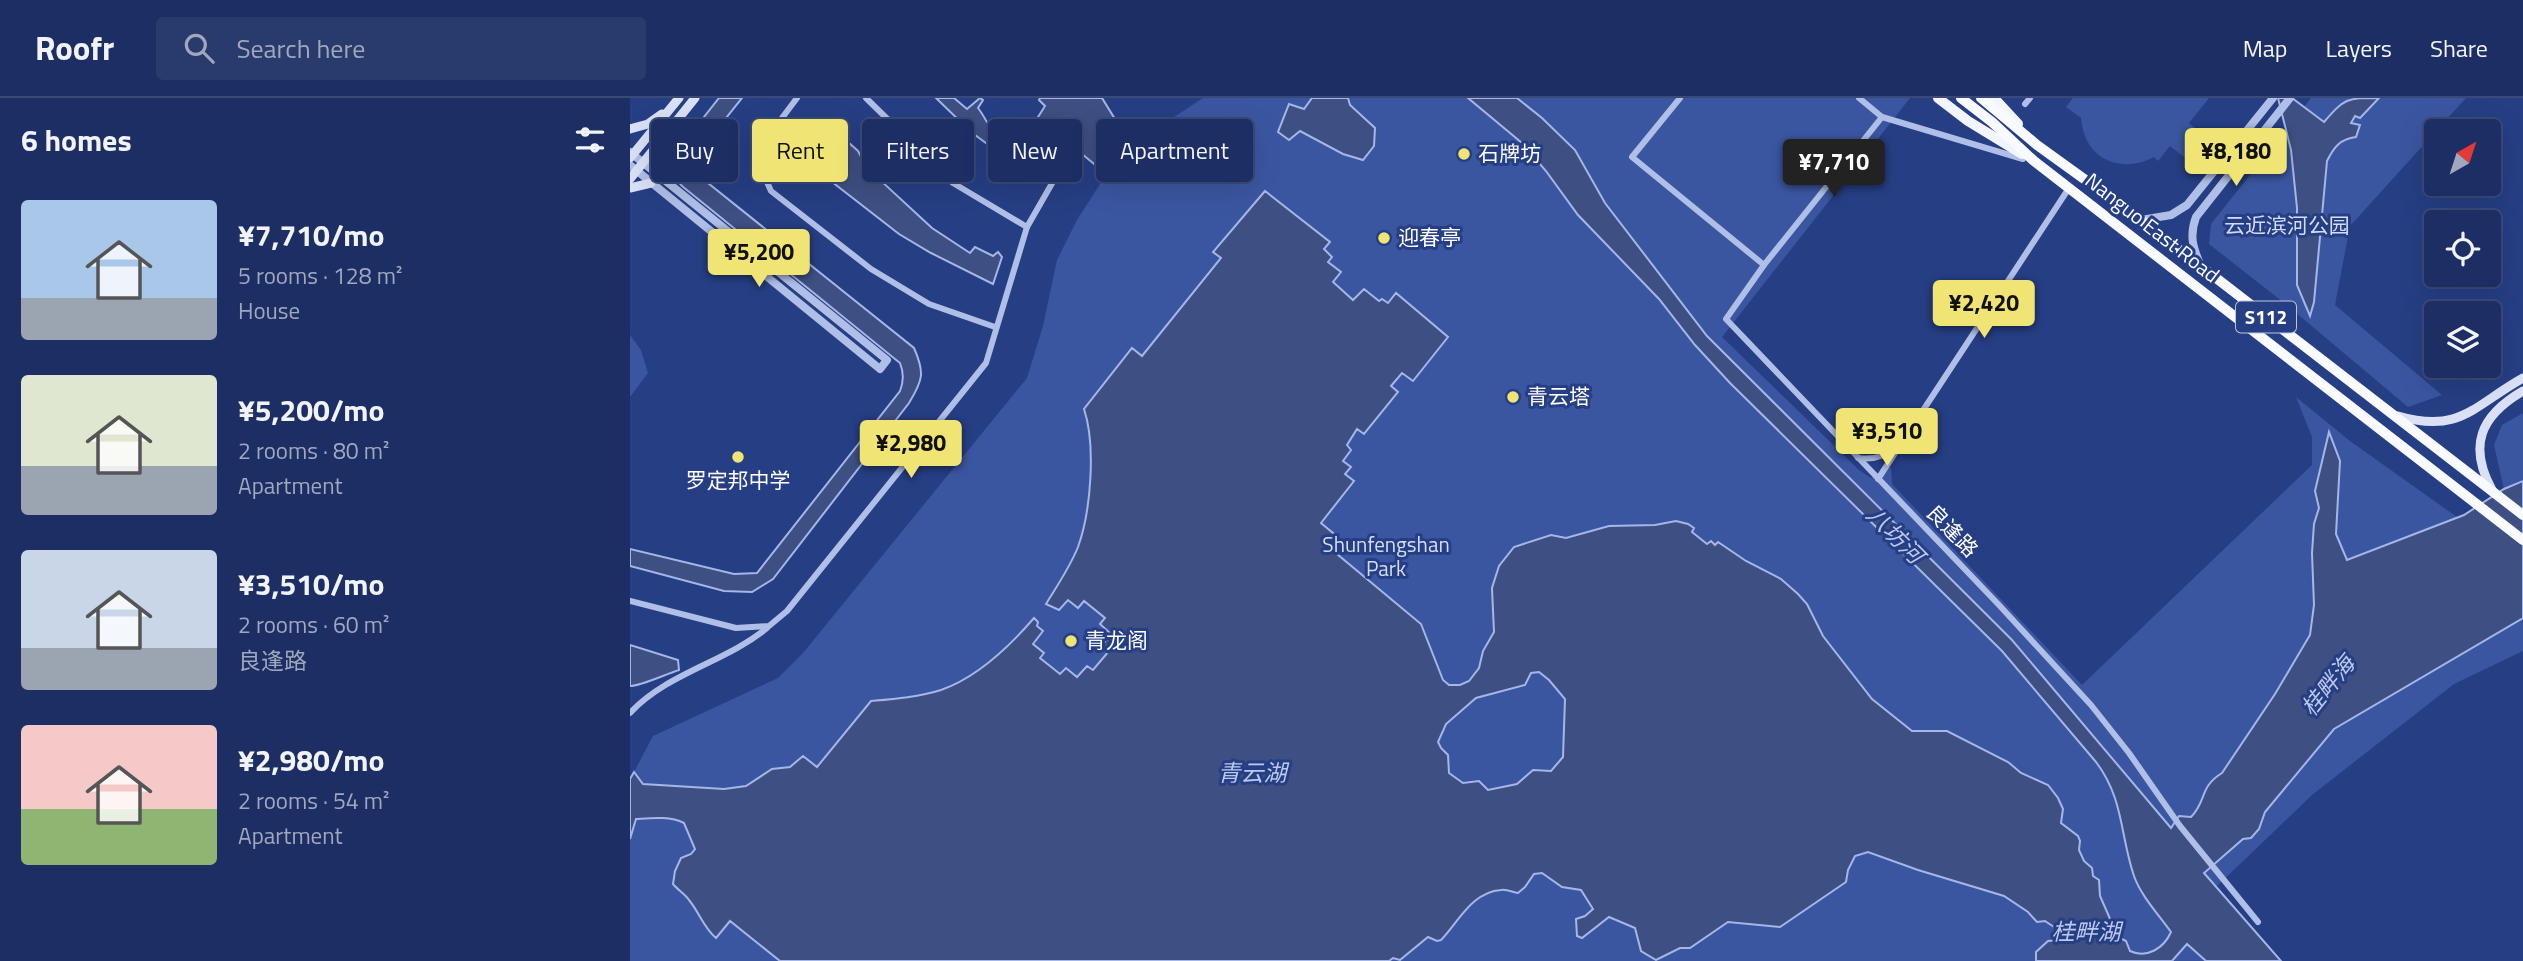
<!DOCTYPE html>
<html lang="en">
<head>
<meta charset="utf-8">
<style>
	:root { --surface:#1c2e63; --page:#293a6c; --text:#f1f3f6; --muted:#a0a8be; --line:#3a4a78; --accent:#f0e475 }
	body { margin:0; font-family:"Titillium Web","Noto Sans SC",sans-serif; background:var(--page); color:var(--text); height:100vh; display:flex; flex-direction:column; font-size:26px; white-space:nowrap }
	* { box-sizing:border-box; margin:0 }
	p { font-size:23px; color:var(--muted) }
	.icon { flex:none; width:38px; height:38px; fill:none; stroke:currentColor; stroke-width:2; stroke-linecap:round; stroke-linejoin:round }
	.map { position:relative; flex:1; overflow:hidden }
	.panel { display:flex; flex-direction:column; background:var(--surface); width:630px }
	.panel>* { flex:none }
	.hud { position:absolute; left:21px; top:21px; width:665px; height:63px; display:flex; gap:14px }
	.needle { width:46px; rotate:39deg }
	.buttons { position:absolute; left:1794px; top:21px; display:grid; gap:14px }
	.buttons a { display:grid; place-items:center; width:77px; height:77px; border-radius:7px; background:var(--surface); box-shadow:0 7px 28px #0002,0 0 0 2px var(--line); font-size:35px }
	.price { position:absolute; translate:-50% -60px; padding:0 16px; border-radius:7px; background:var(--accent); color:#111; font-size:23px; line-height:46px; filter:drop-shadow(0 2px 4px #0008) }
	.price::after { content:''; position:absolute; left:50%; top:42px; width:21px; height:16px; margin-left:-10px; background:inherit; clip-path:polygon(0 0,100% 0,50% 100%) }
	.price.on { background:#222; color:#fff }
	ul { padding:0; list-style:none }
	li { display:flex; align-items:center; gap:21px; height:175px; padding:0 21px }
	li span { display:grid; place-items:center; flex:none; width:196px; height:140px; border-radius:7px; color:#555 }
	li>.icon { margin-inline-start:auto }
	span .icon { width:84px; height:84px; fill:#fffc; stroke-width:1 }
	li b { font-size:30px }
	h2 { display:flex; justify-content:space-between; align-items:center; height:84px; padding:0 21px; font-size:30px }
	.chip { padding:0 24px; border-radius:7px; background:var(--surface); box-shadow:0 7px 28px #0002,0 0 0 2px var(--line); font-size:24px; line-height:63px }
	.chip.on { background:var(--accent); color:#111 }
	header { display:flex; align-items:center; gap:42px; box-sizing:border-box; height:98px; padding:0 35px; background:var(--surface); border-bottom:2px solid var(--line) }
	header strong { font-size:33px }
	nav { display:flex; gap:38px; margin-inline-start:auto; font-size:24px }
	.search { width:490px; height:63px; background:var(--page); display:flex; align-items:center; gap:18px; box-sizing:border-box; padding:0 24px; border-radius:7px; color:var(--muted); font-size:26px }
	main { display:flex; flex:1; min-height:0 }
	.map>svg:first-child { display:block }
	.green { fill:#3b56a0 }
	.water { fill:#3e4f83; stroke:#a4b7e8; stroke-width:2; fill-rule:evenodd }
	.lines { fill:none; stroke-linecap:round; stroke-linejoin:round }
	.minor { stroke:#b0bfe7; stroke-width:6 }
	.tertiary { stroke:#b0bfe7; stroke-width:8 }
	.secondary { stroke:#dae1f7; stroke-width:9 }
	.primary { stroke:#f2f4fe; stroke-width:10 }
	.trunk { stroke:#f8fafe; stroke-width:10 }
	.poi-dot { fill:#f0e475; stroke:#263e84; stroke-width:2.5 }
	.labels { text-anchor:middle; stroke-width:6; stroke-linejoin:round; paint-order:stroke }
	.shield { fill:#263e84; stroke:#bec5da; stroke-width:2 }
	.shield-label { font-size:19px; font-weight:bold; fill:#fff }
	.poi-label { font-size:21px; fill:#fff; stroke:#263e84; text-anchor:start }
	.park-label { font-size:21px; fill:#d3ddf6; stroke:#263e84 }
	.street-label { font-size:21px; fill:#fff; stroke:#263e84 }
	.water-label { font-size:23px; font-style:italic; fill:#bbc9ef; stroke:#263e84 }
</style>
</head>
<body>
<header>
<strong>Roofr</strong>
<div class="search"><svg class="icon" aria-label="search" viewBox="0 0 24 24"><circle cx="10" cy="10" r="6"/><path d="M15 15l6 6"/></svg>Search here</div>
<nav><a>Map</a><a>Layers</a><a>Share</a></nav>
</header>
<main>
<section class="panel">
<h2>6 homes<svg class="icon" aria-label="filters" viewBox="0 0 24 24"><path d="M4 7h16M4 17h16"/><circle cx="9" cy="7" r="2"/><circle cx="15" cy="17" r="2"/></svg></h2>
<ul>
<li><span style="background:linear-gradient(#a9c7e8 70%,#9aa5b1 0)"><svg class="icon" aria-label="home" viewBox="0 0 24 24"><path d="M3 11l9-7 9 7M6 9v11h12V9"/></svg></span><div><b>¥7,710/mo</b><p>5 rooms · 128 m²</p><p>House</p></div></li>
<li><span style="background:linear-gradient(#dfe7d0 65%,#9aa5b1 0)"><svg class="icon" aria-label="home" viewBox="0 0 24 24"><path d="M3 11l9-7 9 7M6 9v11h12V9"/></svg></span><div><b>¥5,200/mo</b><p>2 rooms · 80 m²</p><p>Apartment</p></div></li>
<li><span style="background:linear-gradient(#c9d6e8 70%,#9aa5b1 0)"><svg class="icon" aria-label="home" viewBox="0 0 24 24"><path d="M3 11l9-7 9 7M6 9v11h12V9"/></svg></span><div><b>¥3,510/mo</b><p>2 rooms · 60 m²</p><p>良逢路</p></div></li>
<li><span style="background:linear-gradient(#f6c9c9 60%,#8fb573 0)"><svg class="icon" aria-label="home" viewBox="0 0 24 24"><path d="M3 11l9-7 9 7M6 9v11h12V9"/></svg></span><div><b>¥2,980/mo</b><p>2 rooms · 54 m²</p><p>Apartment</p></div></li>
</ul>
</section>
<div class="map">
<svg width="1893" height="863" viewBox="0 0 1893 863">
	<rect width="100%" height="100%" fill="#263e84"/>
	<g class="green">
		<path d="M573 0H1280L1092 239 1229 372 1241 380 1261 369 1262 386 1452 587 1682 367V339L1666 299 1720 343 1893 466V553L1824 586 1682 697 1585 790 1651 863H0V741L5 721 4 674 23 638 148 580 173 555 397 280 413 228 427 162 447 122 472 83 521 34Z"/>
		<path d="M1443 0H1579L1559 25 1585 46 1567 69 1540 48 1528 63 1524 59C1489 77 1454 60 1451 20L1436 9Z"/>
		<path d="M1681 0H1836L1720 128 1705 207 1812 297 1778 309 1658 208 1579 146 1581 126Z"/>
		<path d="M0 237 11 252 18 275 0 299Z"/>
		<path d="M1893 315V383L1874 391 1864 347 1872 327Z"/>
	</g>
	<g class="water">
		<path d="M89 0H112L69 54C66 65 67 71 73 81L284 250C295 275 293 282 279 305L143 481 122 494 94 493 0 468V451L104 476 127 475 270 293C274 283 274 275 270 265L52 88 40 74V62Z"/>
		<path d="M306 0H324L337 11 350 0 353 2 348 10C360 25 362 44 384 49L389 46 393 38 407 27 408 19 415 8 409 2 410 0H472L485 21 504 39 475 75 440 46 428 47 410 72 402 79 341 34Z"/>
		<path d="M682 0H718L720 7 745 30 744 48 733 62 713 56 670 33 659 42 648 34 659 6 674 11Z"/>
		<path d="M838 0H887L912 20 945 52 975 105 1077 238 1382 542 1541 730 1549 718 1561 719C1577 703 1569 689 1592 675L1645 596 1680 537 1684 507 1682 455 1684 426 1689 410 1685 393 1699 334 1710 363 1706 436 1717 462 1834 417 1874 391 1893 383V520L1704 631 1635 714 1629 731 1621 740 1613 741 1574 775 1651 863H1576L1557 846 1542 863H1406V854L1418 843 1430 842 1427 831 1415 823 1407 824 1398 814 1374 798 1288 772 1238 754 1225 758 1218 772 1216 784 1150 829 1098 824 1060 850H1050L1026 862 1011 853 1005 830 979 819 952 840 947 838 946 821 955 818 963 811 951 792 932 789 912 775 904 776 895 789 888 795C882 794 877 791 871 792 842 794 829 823 811 842L807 843 798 839 770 862 763 860 759 863H150L100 823 86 840C74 830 69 814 59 802 55 796 48 792 43 786L45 773 51 760 61 756 65 751 54 725C40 718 22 720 6 721L0 741V681L4 674 13 686 94 691 116 688 142 671 160 669 173 658 187 669 241 603C264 601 289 599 311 592 348 579 379 549 404 520L408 524 407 528 413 533 403 546 414 555 410 560 430 576 436 570 447 579 457 568 463 572 479 553 472 547 481 536 470 526 475 520 454 503 448 510 438 502 429 512 416 506C427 488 440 469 448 449 461 413 466 347 454 311L502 250 512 258 591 160 583 154 635 93 700 144 694 151 702 159 698 164 711 174 703 184 723 202 734 191 749 203 752 201 758 205 766 195 818 239 783 283 772 275 761 288 768 294 734 336 727 331 717 347 721 352 713 363 721 369 715 376 724 383 691 425 709 440 701 451 791 526 813 582 819 587H830L839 583 849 570 853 553 864 534 862 490 869 468 884 449 921 437 936 440 979 428 1025 427 1046 423 1058 426 1064 430 1062 434 1077 446 1081 443 1085 447 1088 444 1116 463 1151 481 1168 496 1177 506 1193 538 1242 601 1282 633H1317L1378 664 1391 675 1418 687 1428 700 1433 711 1431 725 1448 738 1450 743 1449 752 1454 763 1462 770 1463 778 1469 782 1470 798 1488 839 1496 843 1500 853C1517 861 1534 850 1541 834 1529 817 1511 798 1504 778 1490 737 1494 701 1466 664L1372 553 1100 285 1065 247 1029 201 948 117 916 73 892 45ZM909 574 919 582 935 601 933 659 921 673 903 672 887 686 858 692 849 683 833 685 819 675 818 657 811 650 808 644 816 626 846 600 895 587 901 575Z"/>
		<path d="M1648 0H1662L1694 24C1715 0 1716 0 1749 0L1730 20 1725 18 1721 25 1730 27 1726 39C1710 41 1704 49 1697 63L1684 204 1680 218 1667 187V110L1661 52Z"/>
		<path d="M199 27 228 53 237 70 302 130 340 155 345 149 363 158 368 154 372 159 363 186 301 155 269 136 179 66 173 56 178 40Z"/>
		<path d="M0 547 48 562 49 572C36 576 11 588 0 588Z"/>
	</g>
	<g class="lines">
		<g class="minor">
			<path d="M167 0 143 32 133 51 132 73 141 93 241 171 299 206 365 229"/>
			<path d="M236 0 323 85 397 129"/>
			<path d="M1050 0 1002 59 1134 167 1096 221 1369 507 1461 607 1499 655 1550 728 1628 824"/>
			<path d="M1229 0 1252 19 1393 61"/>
			<path d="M1395 6 1400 0"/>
			<path d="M1134 167 1252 19"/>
			<path d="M1228 360C1242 362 1255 359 1265 349"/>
			<path d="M1248 381 1439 90"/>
			<path d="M0 503 106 530 139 528 157 513 356 265 397 129 436 61"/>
			<path d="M0 615C37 575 96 564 137 530"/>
		</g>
		<g class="tertiary">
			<path d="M0 54 257 262 250 271 0 67"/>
			<path d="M34 80 30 75 36 38"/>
			<path d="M1511 122 1541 117 1557 107 1643 0"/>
			<path d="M1571 168C1563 150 1559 138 1566 119L1660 0"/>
		</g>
		<g class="secondary">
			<path d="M0 31 18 26 32 16"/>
			<path d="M0 60 49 0"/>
			<path d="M0 81 65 0"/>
			<path d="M0 90 21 85"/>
			<path d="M1768 318C1830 336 1843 308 1893 280"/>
			<path d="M1862 392C1838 348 1850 318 1893 293"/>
		</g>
		<g class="primary">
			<path d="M1308 0 1338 23 1392 56"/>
			<path d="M1364 0 1388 26"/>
		</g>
		<g class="trunk">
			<path d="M1331 0 1362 24 1404 63 1893 442"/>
			<path d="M1351 0 1407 47 1511 122 1893 417"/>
		</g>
	</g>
	<g class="poi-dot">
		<circle cx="834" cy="56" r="7"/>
		<circle cx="754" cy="140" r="7"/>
		<circle cx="883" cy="299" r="7"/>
		<circle cx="108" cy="359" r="7"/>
		<circle cx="441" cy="543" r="7"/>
	</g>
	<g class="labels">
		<rect class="shield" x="1606" y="203.5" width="60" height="31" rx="5"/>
		<g class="shield-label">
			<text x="1636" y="226">S112</text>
		</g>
		<g class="poi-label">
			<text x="848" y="63">石牌坊</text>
			<text x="768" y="147">迎春亭</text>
			<text x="897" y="306">青云塔</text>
			<text x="108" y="390" text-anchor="middle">罗定邦中学</text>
			<text x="455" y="550">青龙阁</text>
		</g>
		<g class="park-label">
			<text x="1657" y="135">云近滨河公园</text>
			<text x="756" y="454">Shunfengshan<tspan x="756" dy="24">Park</tspan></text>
		</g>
		<g class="street-label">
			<text transform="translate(1522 130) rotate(38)" y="7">Nanguo East Road</text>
			<text transform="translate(1322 433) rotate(46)" y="7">良逢路</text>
		</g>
		<g class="water-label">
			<text transform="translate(1265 437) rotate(45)" y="8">八坊河</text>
			<text transform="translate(1698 588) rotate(-51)" y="8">桂畔海</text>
			<text x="622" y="683">青云湖</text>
			<text x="1456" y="842">桂畔湖</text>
		</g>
	</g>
</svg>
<div class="buttons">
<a><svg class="needle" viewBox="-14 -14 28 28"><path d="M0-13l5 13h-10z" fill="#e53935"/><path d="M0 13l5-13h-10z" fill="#a0a8be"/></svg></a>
<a><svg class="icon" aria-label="locate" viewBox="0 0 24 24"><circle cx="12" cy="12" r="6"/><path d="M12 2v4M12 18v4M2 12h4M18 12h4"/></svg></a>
<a><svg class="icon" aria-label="layers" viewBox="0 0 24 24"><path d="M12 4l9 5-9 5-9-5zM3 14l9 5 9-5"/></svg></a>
</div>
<b class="price" style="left:1606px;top:90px">¥8,180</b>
<b class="price on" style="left:1204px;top:101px">¥7,710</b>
<b class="price" style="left:129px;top:191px">¥5,200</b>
<b class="price" style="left:1354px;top:242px">¥2,420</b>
<b class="price" style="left:1257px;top:370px">¥3,510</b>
<b class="price" style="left:281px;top:382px">¥2,980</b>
<div class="hud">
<a class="chip">Buy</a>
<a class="chip on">Rent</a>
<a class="chip">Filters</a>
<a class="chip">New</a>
<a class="chip">Apartment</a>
</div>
</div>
</main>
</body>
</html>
